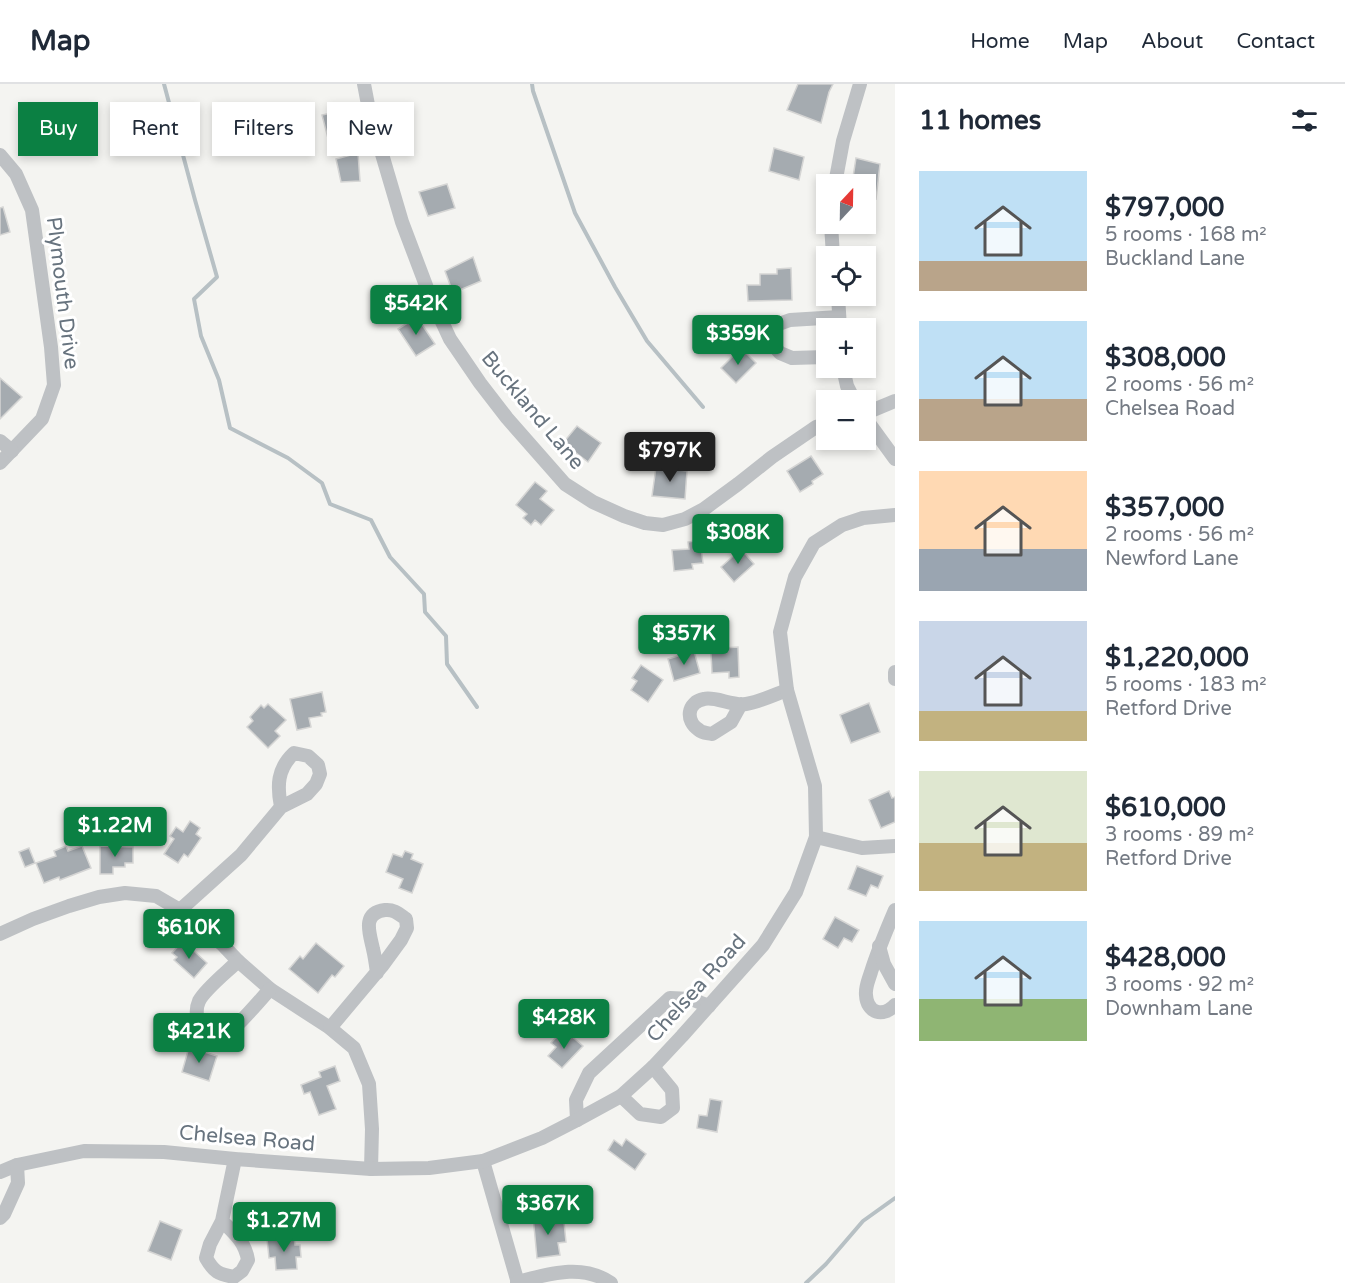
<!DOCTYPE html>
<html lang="en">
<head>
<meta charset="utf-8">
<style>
	:root { --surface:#fff; --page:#f6f6f7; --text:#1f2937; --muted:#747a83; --line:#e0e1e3; --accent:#0b8043 }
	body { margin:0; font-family:"Varela Round",sans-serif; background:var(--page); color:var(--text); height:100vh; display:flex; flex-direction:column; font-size:22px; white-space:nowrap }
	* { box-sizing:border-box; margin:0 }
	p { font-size:20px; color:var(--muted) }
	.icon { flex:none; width:33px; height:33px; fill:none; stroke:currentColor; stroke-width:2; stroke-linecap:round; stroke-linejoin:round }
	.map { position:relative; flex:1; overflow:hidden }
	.sheet { display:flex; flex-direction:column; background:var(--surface); width:450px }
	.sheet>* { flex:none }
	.top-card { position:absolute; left:18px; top:18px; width:570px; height:54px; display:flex; gap:12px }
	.needle { width:39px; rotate:22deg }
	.fabs { position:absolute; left:816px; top:90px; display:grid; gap:12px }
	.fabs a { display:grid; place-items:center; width:60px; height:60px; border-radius:0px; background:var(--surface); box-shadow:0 3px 9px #0003; font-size:30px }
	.price { position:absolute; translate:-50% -51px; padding:0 14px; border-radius:6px; background:var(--accent); color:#fff; font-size:20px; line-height:39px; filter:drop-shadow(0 2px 3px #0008) }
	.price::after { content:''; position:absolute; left:50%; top:36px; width:18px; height:14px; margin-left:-9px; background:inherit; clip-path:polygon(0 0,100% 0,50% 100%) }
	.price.on { background:#222; color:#fff }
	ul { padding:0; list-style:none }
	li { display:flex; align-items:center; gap:18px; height:150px; padding:0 24px }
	li span { display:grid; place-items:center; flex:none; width:168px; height:120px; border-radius:0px; color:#555 }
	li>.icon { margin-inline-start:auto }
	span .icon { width:72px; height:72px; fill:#fffc; stroke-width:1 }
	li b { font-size:26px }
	h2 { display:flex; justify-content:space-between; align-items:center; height:72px; padding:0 24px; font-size:26px }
	.pill { padding:0 21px; border-radius:0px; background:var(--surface); box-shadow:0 3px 9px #0003; font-size:21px; line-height:54px }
	.pill.on { background:var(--accent); color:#fff }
	header { display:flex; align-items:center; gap:36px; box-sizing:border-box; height:84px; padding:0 30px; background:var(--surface); border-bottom:2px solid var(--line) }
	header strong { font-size:28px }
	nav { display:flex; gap:33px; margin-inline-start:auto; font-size:21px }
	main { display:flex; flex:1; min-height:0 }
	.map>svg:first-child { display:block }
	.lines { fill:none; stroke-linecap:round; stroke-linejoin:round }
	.stream { stroke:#b7c0c4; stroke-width:4 }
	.building { fill:#a5abb0; stroke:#d5d5d4; stroke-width:1.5 }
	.minor { stroke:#bec1c4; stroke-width:14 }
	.labels { text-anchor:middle; stroke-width:6; stroke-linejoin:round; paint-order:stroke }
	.street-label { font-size:21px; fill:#67737e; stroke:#fff }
</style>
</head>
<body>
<header>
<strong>Map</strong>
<nav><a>Home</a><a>Map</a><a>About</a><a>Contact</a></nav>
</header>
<main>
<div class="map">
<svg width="895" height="1199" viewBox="0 0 895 1199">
	<rect width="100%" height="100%" fill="#f4f4f1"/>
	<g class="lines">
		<g class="stream">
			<path d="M164 0 195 116 217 193 194 215 201 252 219 296 230 344 288 374 322 399 330 420 371 436 390 473 424 510 425 528 446 552 447 580 477 623"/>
			<path d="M532 0 533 7 575 129 615 203 647 257 703 323"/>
			<path d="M806 1199 826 1180 863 1137 895 1114"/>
		</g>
	</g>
	<g class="building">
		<path d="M798 0H833L829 8 821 39 787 26Z"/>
		<path d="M345 26 353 53 329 58 322 31Z"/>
		<path d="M774 64 804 73 799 96 769 87Z"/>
		<path d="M358 69 360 97 341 98 336 75Z"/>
		<path d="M856 74 880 80 876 115 866 113V100H852Z"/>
		<path d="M447 100 455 124 428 132 419 108Z"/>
		<path d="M3 123 10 148 0 151V124Z"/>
		<path d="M473 173 481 197 453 209 445 187Z"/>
		<path d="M791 184 792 216 748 217 747 201H760V190H777V185Z"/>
		<path d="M417 233 435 260 416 272 398 245Z"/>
		<path d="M741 264 756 279 736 299 721 284Z"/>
		<path d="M0 294 22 313 0 335Z"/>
		<path d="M577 342 601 359 588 378 563 359Z"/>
		<path d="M811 372 823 390 812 397 813 400 800 408 787 387Z"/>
		<path d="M656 383 687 387 685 415 652 412Z"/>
		<path d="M535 398 547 407 540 415 554 426 541 441 535 436 531 441 523 434 527 430 516 421Z"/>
		<path d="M700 456 703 479 692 480 693 485 674 487 672 466 689 465 688 458Z"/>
		<path d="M741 465 754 480 734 498 721 483Z"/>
		<path d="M738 563 739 593 729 594V588L712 589 711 569H723V564Z"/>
		<path d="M694 567 700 589 674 597 668 575Z"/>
		<path d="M641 581 663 596 648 618 631 606 637 597 632 594Z"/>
		<path d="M322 608 326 628 321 629 322 632 309 634 311 643 297 646 290 615Z"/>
		<path d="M869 619 880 648 851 659 840 631Z"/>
		<path d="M268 620 286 636 275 647 280 652 268 664 247 643 253 637 250 633 261 621 264 624Z"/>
		<path d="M889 707 892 714 895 713V738L881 744 869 716Z"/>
		<path d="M190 737 200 744 196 750 201 754 188 773 184 770 178 779 164 770 174 755 170 752 176 743 183 748Z"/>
		<path d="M66 762 68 767 82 762 91 784 60 796 59 793 44 799 36 779 56 772 54 767Z"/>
		<path d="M100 762 133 763V779H125V783H113V790H100Z"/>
		<path d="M29 764 35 779 25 783 19 768Z"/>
		<path d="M405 767 413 770 411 775 423 780 412 809 399 804 403 795 386 788 393 770 402 773Z"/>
		<path d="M857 782 883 792 878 804 871 801 866 812 848 805Z"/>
		<path d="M835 833 859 846 852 858 844 854 838 864 823 855Z"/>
		<path d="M183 857 207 879 194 894 174 876 177 873 172 869Z"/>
		<path d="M316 859 344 882 335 893 332 891 318 909 289 885 300 872 303 875Z"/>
		<path d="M559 950 564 955 569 950 583 962 562 984 548 972 556 963 551 959Z"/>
		<path d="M189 963 217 972 209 997 182 988Z"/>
		<path d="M335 982 340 997 327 1002 336 1025 319 1031 310 1008 304 1010 301 1001 321 993 319 988Z"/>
		<path d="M710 1015 722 1017 717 1048 697 1044 699 1031 707 1032Z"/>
		<path d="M626 1055 646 1070 635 1086 608 1066 614 1056 622 1062Z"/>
		<path d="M553 1130 554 1139 564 1138 566 1158 558 1159 560 1171 537 1174 533 1132Z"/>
		<path d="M160 1137 182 1146 171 1176 148 1167Z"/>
		<path d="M294 1153 295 1161H300L301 1173H296L297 1185 276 1186 275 1173 269 1174 267 1155Z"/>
	</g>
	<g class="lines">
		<g class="minor">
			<path d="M364 0 369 26 402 138 430 212 450 255 480 299 507 334 565 400 593 418 624 432 645 439 663 441 685 435 704 425 738 400 772 373 816 343 826 340"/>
			<path d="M0 71 16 90 32 126 51 263 54 301 42 335 0 379"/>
			<path d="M835 100 843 57 860 0"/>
			<path d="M831 140 833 172"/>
			<path d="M838 212 840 244"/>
			<path d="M826 273 792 274 780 269 773 261 771 251 776 241 790 236 839 233"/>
			<path d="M843 284 847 302 854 316"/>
			<path d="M866 329 895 317"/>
			<path d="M866 335 895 375"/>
			<path d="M0 357 12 367"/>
			<path d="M895 588V595"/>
			<path d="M741 620 731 638 712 650C708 649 702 649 699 646 685 637 687 618 704 615 715 612 732 622 746 620 759 618 774 611 787 606"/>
			<path d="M816 753 862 764 895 762"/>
			<path d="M180 826 241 771 281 723 307 710 316 700 320 690 318 681 308 672 294 669C277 685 277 702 281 723"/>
			<path d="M895 826C886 847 878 866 871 888 869 895 865 903 866 911 867 929 883 934 895 921"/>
			<path d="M0 850 33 835 69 822 99 813 125 809 156 812 180 826 222 860 238 877 270 905 330 944 354 964 369 1000 372 1045 371 1085"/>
			<path d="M879 862 884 880 895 900"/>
			<path d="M238 877C228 887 205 905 199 917 195 926 197 936 201 944 204 950 214 955 221 953 231 951 262 914 270 905"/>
			<path d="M330 944 382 882 401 856 407 844 406 835C399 830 394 825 385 826 361 829 370 850 373 865 375 873 376 881 377 889"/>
			<path d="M621 1012 640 1030 661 1033 673 1024 672 1006 653 983"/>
			<path d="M577 1036 576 1016 589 989 670 914 691 915 709 922"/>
			<path d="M483 1077 518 1199"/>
			<path d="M0 1088 17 1081 84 1067 164 1068 235 1075 371 1085 429 1084 483 1077 542 1054 577 1036 621 1012 653 983 682 952 763 861 796 808 816 753 815 702 787 606 780 548 795 493 814 459 842 441 863 434 895 431"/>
			<path d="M0 1134 4 1130 18 1099 17 1081"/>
			<path d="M222 1137C235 1150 245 1158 248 1176L242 1187 234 1193C218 1190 214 1188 206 1174L210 1160 222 1137 235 1075"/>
			<path d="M517 1198C549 1190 582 1179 611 1199"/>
		</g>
	</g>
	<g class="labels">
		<g class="street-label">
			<text transform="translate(63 209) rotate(83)" y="7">Plymouth Drive</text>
			<text transform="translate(533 326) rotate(50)" y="7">Buckland Lane</text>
			<text transform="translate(696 904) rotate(-48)" y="7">Chelsea Road</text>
			<text transform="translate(247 1054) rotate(5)" y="7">Chelsea Road</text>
		</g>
	</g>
</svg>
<div class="fabs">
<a><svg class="needle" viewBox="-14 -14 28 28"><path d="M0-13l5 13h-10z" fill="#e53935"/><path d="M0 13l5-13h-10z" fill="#747a83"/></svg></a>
<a><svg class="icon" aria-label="locate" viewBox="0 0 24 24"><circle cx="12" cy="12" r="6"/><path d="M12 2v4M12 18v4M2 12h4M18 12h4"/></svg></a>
<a>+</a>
<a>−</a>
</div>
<b class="price" style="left:416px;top:252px">$542K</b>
<b class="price" style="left:738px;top:282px">$359K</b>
<b class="price on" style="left:670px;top:399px">$797K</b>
<b class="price" style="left:738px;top:481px">$308K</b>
<b class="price" style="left:684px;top:582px">$357K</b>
<b class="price" style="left:115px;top:774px">$1.22M</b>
<b class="price" style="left:189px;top:876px">$610K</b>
<b class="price" style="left:564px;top:966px">$428K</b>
<b class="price" style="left:199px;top:980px">$421K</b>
<b class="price" style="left:548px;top:1152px">$367K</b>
<b class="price" style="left:284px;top:1169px">$1.27M</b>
<div class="top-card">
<a class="pill on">Buy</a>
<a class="pill">Rent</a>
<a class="pill">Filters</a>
<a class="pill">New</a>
</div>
</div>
<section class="sheet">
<h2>11 homes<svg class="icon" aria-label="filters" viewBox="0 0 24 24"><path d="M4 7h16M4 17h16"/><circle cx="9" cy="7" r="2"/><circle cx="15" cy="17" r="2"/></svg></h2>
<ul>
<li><span style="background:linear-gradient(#bfe0f5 75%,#b9a48a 0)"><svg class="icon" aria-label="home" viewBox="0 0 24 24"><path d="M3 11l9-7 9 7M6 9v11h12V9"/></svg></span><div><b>$797,000</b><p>5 rooms · 168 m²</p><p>Buckland Lane</p></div></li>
<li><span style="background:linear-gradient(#bfe0f5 65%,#b9a48a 0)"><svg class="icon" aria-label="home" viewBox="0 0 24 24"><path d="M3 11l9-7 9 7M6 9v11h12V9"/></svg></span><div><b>$308,000</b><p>2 rooms · 56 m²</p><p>Chelsea Road</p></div></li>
<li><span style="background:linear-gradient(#ffd9b3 65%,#9aa5b1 0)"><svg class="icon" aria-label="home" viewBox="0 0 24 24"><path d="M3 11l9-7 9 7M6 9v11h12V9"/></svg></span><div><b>$357,000</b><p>2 rooms · 56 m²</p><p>Newford Lane</p></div></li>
<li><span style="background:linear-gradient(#c9d6e8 75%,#c2b280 0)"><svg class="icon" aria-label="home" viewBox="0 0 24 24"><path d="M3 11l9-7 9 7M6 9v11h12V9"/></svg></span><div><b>$1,220,000</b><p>5 rooms · 183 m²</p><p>Retford Drive</p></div></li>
<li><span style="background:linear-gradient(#dfe7d0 60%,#c2b280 0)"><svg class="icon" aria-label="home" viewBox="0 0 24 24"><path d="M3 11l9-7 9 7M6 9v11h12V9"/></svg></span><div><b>$610,000</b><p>3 rooms · 89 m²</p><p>Retford Drive</p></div></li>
<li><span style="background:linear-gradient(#bfe0f5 65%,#8fb573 0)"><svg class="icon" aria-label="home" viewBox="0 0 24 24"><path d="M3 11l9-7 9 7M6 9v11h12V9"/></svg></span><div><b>$428,000</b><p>3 rooms · 92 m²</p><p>Downham Lane</p></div></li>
</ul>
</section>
</main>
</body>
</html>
